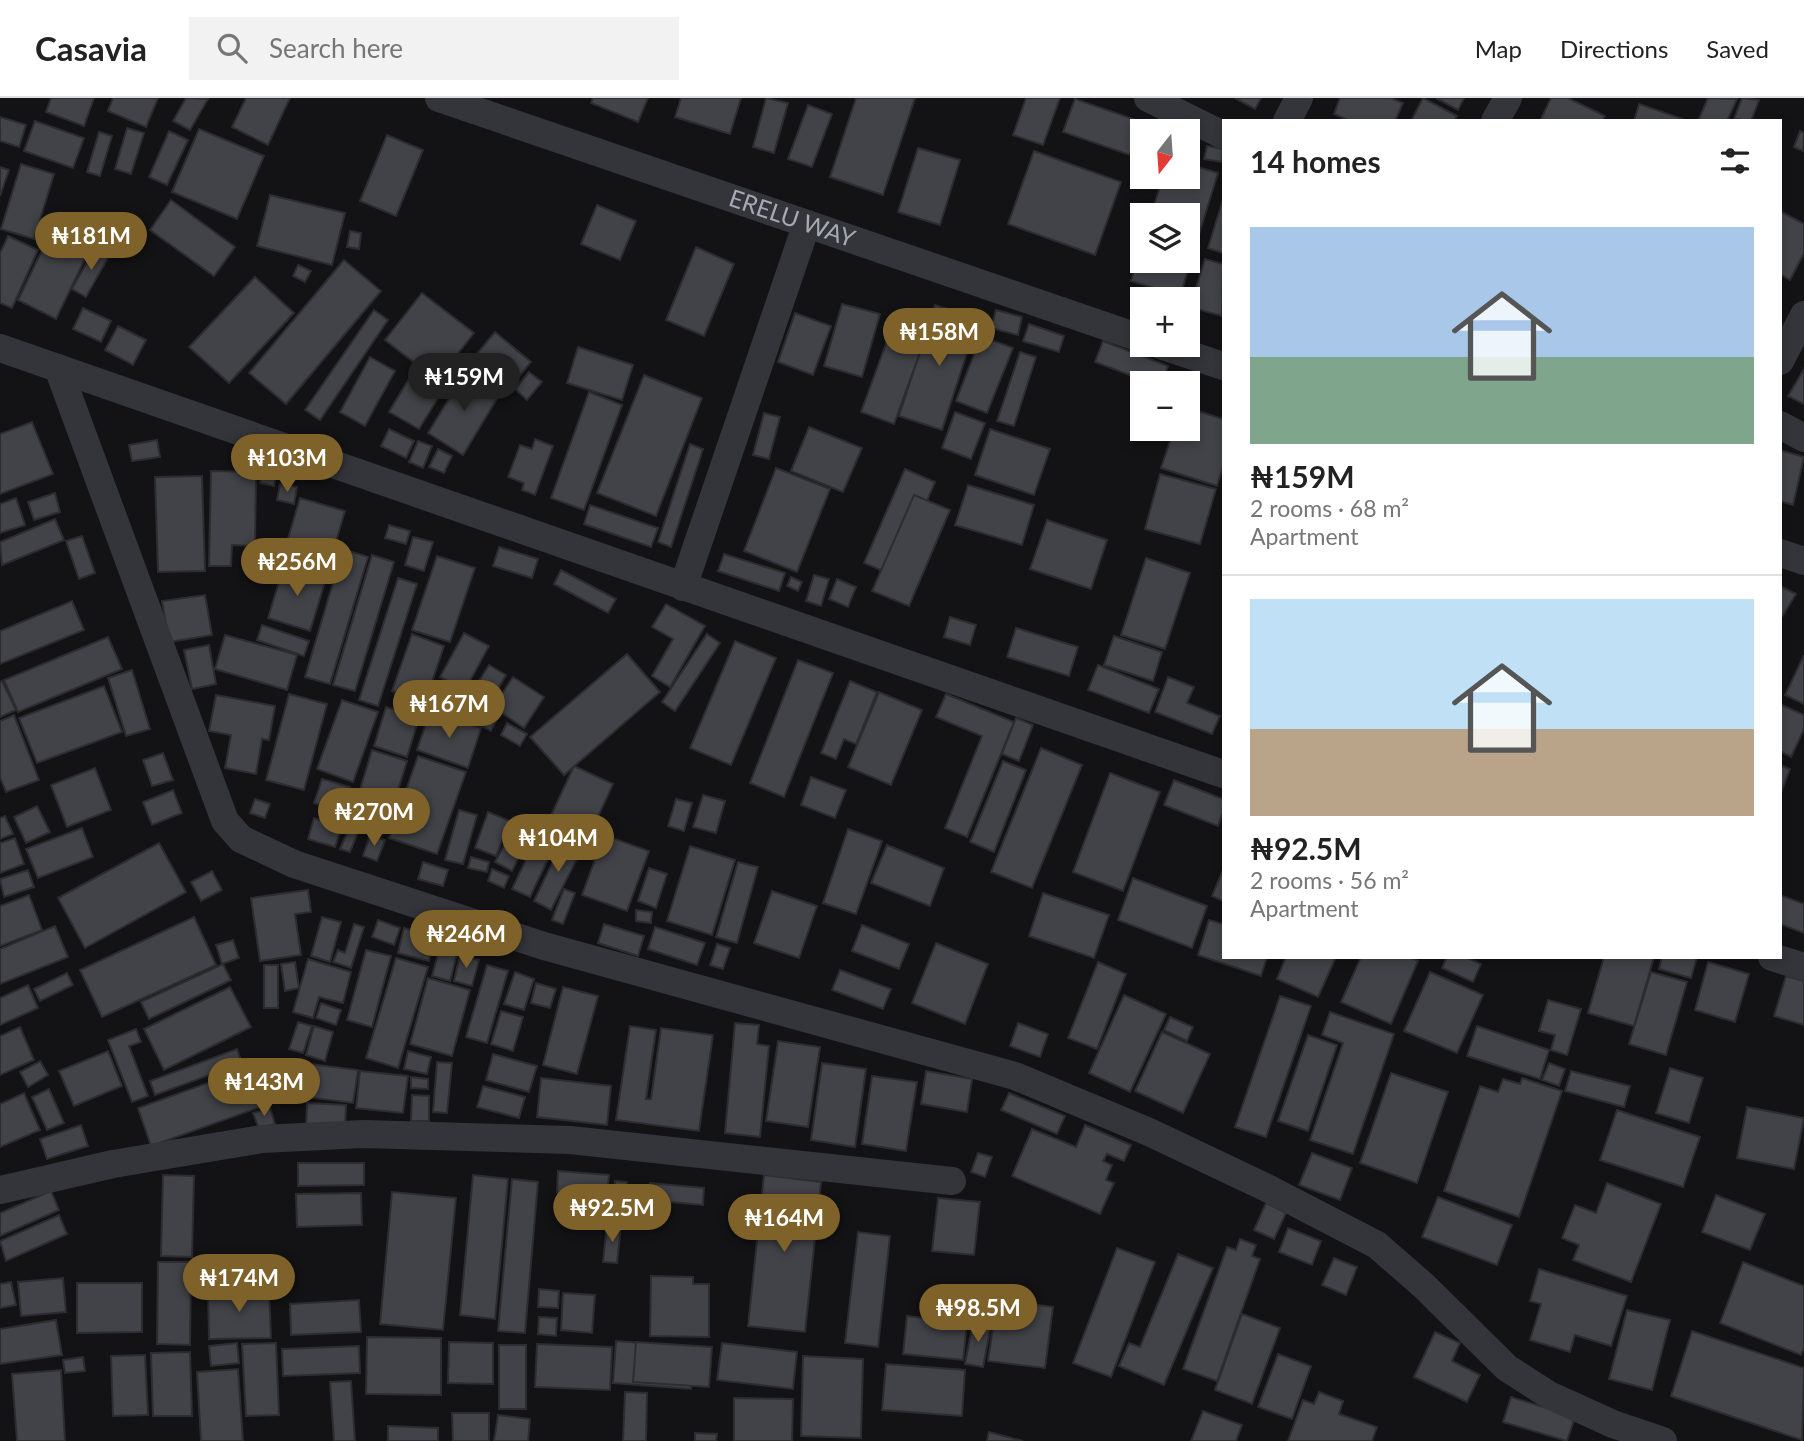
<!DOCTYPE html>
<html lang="en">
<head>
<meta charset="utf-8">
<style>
	:root { --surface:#fff; --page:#f2f2f2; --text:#222; --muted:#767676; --line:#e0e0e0; --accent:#7e6229 }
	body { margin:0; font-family:Lato,sans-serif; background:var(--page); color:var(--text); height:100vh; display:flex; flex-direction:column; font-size:26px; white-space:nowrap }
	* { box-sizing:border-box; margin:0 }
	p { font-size:23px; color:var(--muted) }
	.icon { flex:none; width:38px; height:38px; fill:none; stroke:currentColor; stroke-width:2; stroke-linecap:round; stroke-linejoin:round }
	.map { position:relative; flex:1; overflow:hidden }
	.side { position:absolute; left:1222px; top:21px; width:560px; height:840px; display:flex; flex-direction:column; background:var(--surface); border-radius:0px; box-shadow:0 4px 10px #0003 }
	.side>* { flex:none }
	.needle { width:46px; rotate:197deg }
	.buttons { position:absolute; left:1130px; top:21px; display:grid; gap:14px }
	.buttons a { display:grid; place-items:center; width:70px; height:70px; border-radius:0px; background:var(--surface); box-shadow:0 4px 10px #0003; font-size:35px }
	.price { position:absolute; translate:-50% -60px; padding:0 16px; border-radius:24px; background:var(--accent); color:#fff; font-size:23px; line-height:46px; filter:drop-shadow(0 2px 4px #0008) }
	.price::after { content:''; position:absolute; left:50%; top:42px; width:21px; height:16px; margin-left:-10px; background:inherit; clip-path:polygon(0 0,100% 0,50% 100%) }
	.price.active { background:#222; color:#fff }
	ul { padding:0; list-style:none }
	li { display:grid; align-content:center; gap:14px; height:371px; padding:0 28px }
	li+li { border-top:2px solid var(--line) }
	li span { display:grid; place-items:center; height:217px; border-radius:0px; color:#555 }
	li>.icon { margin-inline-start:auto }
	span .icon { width:126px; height:126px; fill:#fffc; stroke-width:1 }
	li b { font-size:30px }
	h2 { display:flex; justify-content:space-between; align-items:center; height:84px; padding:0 28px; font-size:30px }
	header { display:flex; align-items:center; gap:42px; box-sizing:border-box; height:98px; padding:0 35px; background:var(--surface); border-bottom:2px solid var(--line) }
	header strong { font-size:33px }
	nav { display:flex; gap:38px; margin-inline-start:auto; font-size:24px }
	.search { width:490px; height:63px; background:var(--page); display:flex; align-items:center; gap:18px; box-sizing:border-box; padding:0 24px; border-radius:0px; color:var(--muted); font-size:26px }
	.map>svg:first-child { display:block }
	.building { fill:#424348; stroke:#2d2d31; stroke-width:2 }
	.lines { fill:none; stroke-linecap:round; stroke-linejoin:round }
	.street { stroke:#34353a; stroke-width:28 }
	.labels { text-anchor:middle; stroke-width:6; stroke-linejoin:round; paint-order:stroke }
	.street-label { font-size:24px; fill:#a5aab5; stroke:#0e0e10 }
</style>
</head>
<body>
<header>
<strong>Casavia</strong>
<div class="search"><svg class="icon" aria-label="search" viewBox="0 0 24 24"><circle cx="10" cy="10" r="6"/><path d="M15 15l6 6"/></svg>Search here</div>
<nav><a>Map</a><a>Directions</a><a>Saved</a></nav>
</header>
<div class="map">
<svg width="1804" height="1343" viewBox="0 0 1804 1343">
	<rect width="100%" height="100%" fill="#131315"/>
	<g class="building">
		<path d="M51 0H94L84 28 46 14Z"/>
		<path d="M113 0H158L146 29 108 13Z"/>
		<path d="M186 0 208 1 190 32 173 23Z"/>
		<path d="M246 0H290L268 47 232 29Z"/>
		<path d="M593 0H648L638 24 591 5Z"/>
		<path d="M681 0H741L730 36 675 19Z"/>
		<path d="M766 0 788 5 774 55 753 49Z"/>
		<path d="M856 0H915L883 97 830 79Z"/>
		<path d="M1026 0H1060L1043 47 1013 37Z"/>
		<path d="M1235 0H1261L1255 11Z"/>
		<path d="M1340 0H1391L1403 5 1395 23H1350L1334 16Z"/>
		<path d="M1423 0 1457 18 1454 23H1411Z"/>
		<path d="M1436 0H1464L1458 12Z"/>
		<path d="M1551 0H1568L1605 18 1602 23H1540Z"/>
		<path d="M1708 0 1737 1 1727 23H1698Z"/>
		<path d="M1742 0 1759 2 1751 23 1734 21Z"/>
		<path d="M1075 1 1142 24 1130 57 1063 34Z"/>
		<path d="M1639 6 1683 21 1682 23H1634Z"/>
		<path d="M808 7 832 16 812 69 788 61Z"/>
		<path d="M0 19 26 27 19 49 0 43Z"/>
		<path d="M35 23 84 40 73 70 24 53Z"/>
		<path d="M127 30 144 35 131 76 115 71Z"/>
		<path d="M199 31 264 58 237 121 172 94Z"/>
		<path d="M169 33 188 42 167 87 149 79Z"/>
		<path d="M1800 33 1804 35 1803 53 1794 49Z"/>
		<path d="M99 34 112 38 100 78 87 74Z"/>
		<path d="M387 37 423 52 396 118 360 103Z"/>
		<path d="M1207 48 1223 51 1222 64 1204 61Z"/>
		<path d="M918 50 960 62 940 127 898 114Z"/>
		<path d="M1034 53 1121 84 1095 157 1008 126Z"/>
		<path d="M21 66 54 76 34 141 1 131Z"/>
		<path d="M1188 66 1218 75 1180 198 1131 183 1143 144V163H1188V117H1151L1163 79H1188Z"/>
		<path d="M0 69 9 72 0 98Z"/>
		<path d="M270 97 345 115 332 167 257 148Z"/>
		<path d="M1223 101V155L1208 150Z"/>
		<path d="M171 102 235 149 214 178 150 132Z"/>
		<path d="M597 107 636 123 620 162 581 146Z"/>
		<path d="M1780 113 1804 126V155L1790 182 1780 176Z"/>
		<path d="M60 115 98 134 56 221 18 202Z"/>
		<path d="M350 133 361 135 359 151 347 149Z"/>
		<path d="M8 138 38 152 12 210 0 205V155Z"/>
		<path d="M96 148 110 156 86 199 72 191Z"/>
		<path d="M696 149 734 166 704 238 666 222Z"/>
		<path d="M1205 161 1223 166 1222 218 1190 209Z"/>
		<path d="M344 162 381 193 286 306 249 275Z"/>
		<path d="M298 167 311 173 305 184 293 178Z"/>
		<path d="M255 179 294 215 229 285 189 249Z"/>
		<path d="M422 195 474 235 437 282 385 242Z"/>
		<path d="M842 206 880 216 862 279 824 268Z"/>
		<path d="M935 207 978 221 942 332 899 318Z"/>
		<path d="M83 210 111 223 101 244 73 231Z"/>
		<path d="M374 212 388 222 320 322 305 312Z"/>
		<path d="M996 212 1022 219 1018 237 991 230Z"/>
		<path d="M898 213 931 224 894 326 861 314Z"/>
		<path d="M795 215 831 228 813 277 778 264Z"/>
		<path d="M1029 226 1064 238 1059 254 1023 243Z"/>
		<path d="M118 228 146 242 133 267 105 252Z"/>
		<path d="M495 234 531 264 511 288 475 258Z"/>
		<path d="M981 238 1013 250 987 315 956 303Z"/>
		<path d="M1103 243 1168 268 1162 285H1151L1095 264Z"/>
		<path d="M578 249 633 267 622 302 567 285Z"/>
		<path d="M1020 254 1036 259 1014 328 997 323Z"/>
		<path d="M370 259 395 273 365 328 340 314Z"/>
		<path d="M1804 271V306L1788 298Z"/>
		<path d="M466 273 501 294 463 357 428 335Z"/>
		<path d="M413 274 443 292 419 331 389 314Z"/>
		<path d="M529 274 542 284 527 302 515 291Z"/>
		<path d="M644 277 702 300 656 418 597 395Z"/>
		<path d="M589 294 622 307 584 412 551 400Z"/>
		<path d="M1188 310 1223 321V368L1217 388 1161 370 1174 331H1188Z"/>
		<path d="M955 314 985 325 971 361 942 350Z"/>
		<path d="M764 315 780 319 769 361 753 357Z"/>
		<path d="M32 324 53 376 0 396V336Z"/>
		<path d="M809 329 862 350 843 394 791 373Z"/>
		<path d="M389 331 414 343 406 360 381 348Z"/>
		<path d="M990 331 1050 351 1034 397 975 377Z"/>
		<path d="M535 341 553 348 535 397 522 392 524 385 508 379 520 347 532 351Z"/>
		<path d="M157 342 160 359 132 363 129 347Z"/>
		<path d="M418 343 432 348 423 370 409 364Z"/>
		<path d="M690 346 703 351 671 449 658 444Z"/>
		<path d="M438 351 452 358 444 375 429 369Z"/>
		<path d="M1780 352 1804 359 1793 407 1780 403Z"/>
		<path d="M776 370 830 391 797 474 744 453Z"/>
		<path d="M905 371 935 384 895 478 864 465Z"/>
		<path d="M211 373 256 374 255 448 232 447 231 468H209Z"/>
		<path d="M262 373 276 376 274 388 260 385Z"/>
		<path d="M1160 376 1216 391 1200 446 1145 431Z"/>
		<path d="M202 378 205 473 158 474 155 379Z"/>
		<path d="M280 386 297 389 294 406 277 402Z"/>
		<path d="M968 387 1034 407 1022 447 955 427Z"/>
		<path d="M55 395 60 414 34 422 28 404Z"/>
		<path d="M914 397 950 412 909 508 872 493Z"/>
		<path d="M16 400 25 427 0 435V406Z"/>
		<path d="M300 400 345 413 327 474 282 461Z"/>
		<path d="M590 407 658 430 651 449 584 426Z"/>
		<path d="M55 421 64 442 2 467 0 444Z"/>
		<path d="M1047 422 1107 442 1091 491 1030 471Z"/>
		<path d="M389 427 410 433 406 446 385 440Z"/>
		<path d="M82 438 95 475 79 481 66 443Z"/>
		<path d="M413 439 433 444 424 473 405 467Z"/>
		<path d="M499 449 538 461 532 480 493 468Z"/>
		<path d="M343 451 368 459 330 586 305 579Z"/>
		<path d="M724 456 785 475 779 493 718 473Z"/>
		<path d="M372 457 394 464 355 593 333 587Z"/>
		<path d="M437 458 475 470 450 544 412 532Z"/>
		<path d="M1146 460 1190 475 1165 551 1121 537Z"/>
		<path d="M284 467 326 481 310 533 268 520Z"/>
		<path d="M561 472 616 501 608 515 554 486Z"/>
		<path d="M814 477 829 481 821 508 806 503Z"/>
		<path d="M791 479 802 484 798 493 787 488Z"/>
		<path d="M398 480 417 486 378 608 359 602Z"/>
		<path d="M837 481 856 489 848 509 829 501Z"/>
		<path d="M1780 488 1796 496 1780 522Z"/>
		<path d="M205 497 212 537 169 544 162 503Z"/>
		<path d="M72 503 84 532 0 566V533Z"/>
		<path d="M666 506 705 528 670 589 652 578 673 541 652 529Z"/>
		<path d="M950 519 976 527 970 547 944 539Z"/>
		<path d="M262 527 309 543 304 558 257 542Z"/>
		<path d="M1016 530 1078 549 1069 578 1007 559Z"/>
		<path d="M464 535 489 548 465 592 440 579Z"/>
		<path d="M412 536 444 548 425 604 392 593Z"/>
		<path d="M707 536 720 545 675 613 662 604Z"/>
		<path d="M225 537 297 557 287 592 215 571Z"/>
		<path d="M1114 538 1162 554 1153 583 1104 567Z"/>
		<path d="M108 539 122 571 18 614 4 582Z"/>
		<path d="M735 543 776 560 731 667 690 650Z"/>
		<path d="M209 547 216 586 192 591 184 552Z"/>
		<path d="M627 556 660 594 564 677 530 639Z"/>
		<path d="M1804 557V606L1785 597Z"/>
		<path d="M798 562 833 575 784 699 750 685Z"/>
		<path d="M489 567 506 577 488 608 470 597Z"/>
		<path d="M1098 567 1159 591 1149 615 1088 592Z"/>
		<path d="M132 572 150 631 126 638 108 580Z"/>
		<path d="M513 579 544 599 524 630 493 609Z"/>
		<path d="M1168 579 1194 589 1187 605 1220 618 1212 636 1155 614Z"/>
		<path d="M2 583 16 612 0 619V584Z"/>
		<path d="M850 583 877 594 856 646 844 641 836 661 821 655Z"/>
		<path d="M436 586 460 598 452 613 429 600Z"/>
		<path d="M104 588 122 634 37 665 19 620Z"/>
		<path d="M879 594 922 612 891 687 848 669Z"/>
		<path d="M289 596 327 606 304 692 266 682Z"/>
		<path d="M946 596 1014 624 967 739 945 730 982 638 936 619Z"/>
		<path d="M216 597 275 608 269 642 262 641 256 676 225 670 231 637 209 633Z"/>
		<path d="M342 602 378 614 353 684 317 671Z"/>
		<path d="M466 605 497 621 491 633 460 617Z"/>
		<path d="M1780 606 1804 617V631L1791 659 1780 653Z"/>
		<path d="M386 609 419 620 407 659 374 648Z"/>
		<path d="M430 614 481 630 468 670 417 652Z"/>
		<path d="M14 617 39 682 6 694 0 679V623Z"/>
		<path d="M1016 620 1033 627 1019 663 1002 656Z"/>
		<path d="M507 625 527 636 520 648 501 637Z"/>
		<path d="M1041 650 1082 667 1032 790 991 774Z"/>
		<path d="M372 652 407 663 387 728 352 718Z"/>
		<path d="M163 655 173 682 152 688 143 662Z"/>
		<path d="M418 658 466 674 437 756 389 740Z"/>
		<path d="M1003 663 1026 672 994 754 970 744Z"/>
		<path d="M1780 667 1790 671 1780 697Z"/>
		<path d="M574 668 613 686 586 745 547 726Z"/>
		<path d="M95 670 111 712 67 729 51 687Z"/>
		<path d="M1110 675 1160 694 1123 793 1073 774Z"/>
		<path d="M811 679 846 692 835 720 801 707Z"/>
		<path d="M322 681 350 689 342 714 314 705Z"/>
		<path d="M1174 682 1223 701V714L1218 728 1164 707Z"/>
		<path d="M173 692 182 715 152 727 143 704Z"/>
		<path d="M703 697 725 703 716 735 693 729Z"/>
		<path d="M255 701 270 706 265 720 250 715Z"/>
		<path d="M676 701 692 705 684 733 668 728Z"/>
		<path d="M37 708 50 734 26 745 14 719Z"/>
		<path d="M459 712 477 717 463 766 445 762Z"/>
		<path d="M488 714 510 723 496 758 475 750Z"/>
		<path d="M5 718 13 736 0 741V720Z"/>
		<path d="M314 720 342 728 335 749 308 741Z"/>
		<path d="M517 723 533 732 512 773 495 764Z"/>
		<path d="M350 728 359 732 350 754 340 751Z"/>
		<path d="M82 730 93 759 38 780 26 751Z"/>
		<path d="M541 730 559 738 530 799 512 791Z"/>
		<path d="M848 731 882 743 856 816 823 805Z"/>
		<path d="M370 737 385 742 377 763 363 758Z"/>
		<path d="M604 737 649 753 627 813 582 797Z"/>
		<path d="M15 740 24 766 0 775V745Z"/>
		<path d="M564 740 583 749 551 812 534 803Z"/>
		<path d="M159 745 186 794 85 850 58 800Z"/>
		<path d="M887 747 944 770 930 808 871 785Z"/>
		<path d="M690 748 735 762 712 837 667 823Z"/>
		<path d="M471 759 489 764 487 774 468 770Z"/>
		<path d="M423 764 448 772 443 788 418 781Z"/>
		<path d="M738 764 758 769 737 845 716 839Z"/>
		<path d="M649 770 667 776 656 810 638 803Z"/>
		<path d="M492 771 509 778 504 790 488 783Z"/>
		<path d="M28 772 34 789 4 799 0 781Z"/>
		<path d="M1223 772V803L1212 798Z"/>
		<path d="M212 773 222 792 201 803 191 784Z"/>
		<path d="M1133 780 1207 808 1192 850 1118 822Z"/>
		<path d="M564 791 575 795 563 826 552 822Z"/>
		<path d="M308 792 311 814 295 816 301 857 260 863 251 800Z"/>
		<path d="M772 793 817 808 799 860 754 845Z"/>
		<path d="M1043 795 1109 817 1094 860 1029 838Z"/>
		<path d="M29 797 42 832 0 848V808Z"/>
		<path d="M1780 797 1804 806V835L1780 826Z"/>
		<path d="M636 812 652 814 651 825 636 823Z"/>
		<path d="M194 819 216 867 102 919 80 872Z"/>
		<path d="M322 819 341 824 330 864 311 858Z"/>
		<path d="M378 822 400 830 394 847 372 839Z"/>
		<path d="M1209 822 1223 826V859H1267L1261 878 1198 857Z"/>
		<path d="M354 826 364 829 351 870 333 864 338 852 345 855Z"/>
		<path d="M604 826 644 838 638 858 598 845Z"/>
		<path d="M862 827 909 846 899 871 852 853Z"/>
		<path d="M55 828 68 859 0 886V851Z"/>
		<path d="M655 829 705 845 697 867 648 851Z"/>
		<path d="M404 830 435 838 429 863 398 855Z"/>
		<path d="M233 842 239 860 222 866 216 847Z"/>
		<path d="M936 845 988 866 965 926 912 905Z"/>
		<path d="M717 846 730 850 723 871 710 867Z"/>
		<path d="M366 852 391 858 372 929 347 922Z"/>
		<path d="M439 852 457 856 450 883 432 878Z"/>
		<path d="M460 857 479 862 472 888 454 883Z"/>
		<path d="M1286 859H1336L1318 899 1277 881Z"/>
		<path d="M1361 859H1410L1418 863 1391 926 1341 904Z"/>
		<path d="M1447 859H1465L1481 866 1473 884 1442 870Z"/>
		<path d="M1604 859H1654L1634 928 1588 915Z"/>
		<path d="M1662 859H1697L1691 880 1659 871Z"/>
		<path d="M396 860 428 869 398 970 366 960Z"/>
		<path d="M308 861 351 874 343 905 319 899 313 920 293 914Z"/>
		<path d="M295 864 299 890 285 893 281 866Z"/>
		<path d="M1098 864 1126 876 1097 951 1068 940Z"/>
		<path d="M1708 864 1749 876 1735 924 1695 912Z"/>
		<path d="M223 866 231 882 149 921 141 904Z"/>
		<rect x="264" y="867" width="14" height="43"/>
		<path d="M487 867 508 873 487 945 466 939Z"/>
		<path d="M840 872 891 891 883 911 832 892Z"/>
		<path d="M515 874 534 881 524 912 504 906Z"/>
		<path d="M1430 874 1483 897 1457 955 1404 933Z"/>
		<path d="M1651 874 1687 884 1666 957 1629 946Z"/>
		<path d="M67 875 73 887 40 903 34 891Z"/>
		<path d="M1786 878 1804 883V927L1774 918Z"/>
		<path d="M428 880 470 892 452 958 410 946Z"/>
		<path d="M536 885 556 891 550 910 531 905Z"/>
		<path d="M28 887 38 910 0 927V900Z"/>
		<path d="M230 889 251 929 164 972 144 931Z"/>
		<path d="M563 889 598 898 577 976 543 967Z"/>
		<path d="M1124 897 1166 916 1130 994 1089 975Z"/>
		<path d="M1280 898 1311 908 1266 1039 1235 1029Z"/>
		<path d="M1548 902 1581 911 1567 957 1551 952 1555 937 1539 933Z"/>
		<path d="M321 905 341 912 336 927 316 920Z"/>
		<path d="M501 913 523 919 513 953 491 946Z"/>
		<path d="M1330 914 1394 936 1353 1056 1310 1042 1343 945 1322 937Z"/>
		<path d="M1170 919 1193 929 1187 943 1164 932Z"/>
		<path d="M298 924 312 928 303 955 289 951Z"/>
		<path d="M735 925 759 927 757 946 769 948 760 1039 725 1035Z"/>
		<path d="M1018 925 1048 936 1040 959 1010 948Z"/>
		<path d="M314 928 333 934 325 963 306 957Z"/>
		<path d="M630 928 656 932 646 1001H651L661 930 713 937 699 1033 616 1022Z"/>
		<path d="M1477 928 1549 952 1540 981 1467 958Z"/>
		<path d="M20 929 34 962 0 977V938Z"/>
		<path d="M136 931 141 944 129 948 148 998 132 1004 108 942Z"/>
		<path d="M1162 934 1210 956 1183 1015 1135 993Z"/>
		<path d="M1308 937 1337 947 1308 1033 1278 1023Z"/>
		<path d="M778 943 820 949 808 1029 766 1023Z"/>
		<path d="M237 951 242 965 155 997 150 983Z"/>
		<path d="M108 953 122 988 74 1008 59 973Z"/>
		<path d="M408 953 431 959 427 976 404 971Z"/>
		<path d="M493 956 537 968 529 994 486 982Z"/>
		<path d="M40 963 48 977 28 989 20 974Z"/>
		<path d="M437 964 452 965 447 1015 433 1014Z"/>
		<path d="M263 965 277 1003 151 1048 138 1010Z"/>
		<path d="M822 965 866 971 855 1049 811 1042Z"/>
		<path d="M1549 965 1565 971 1559 988 1542 982Z"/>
		<path d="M310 966 358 972 353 1005 306 999Z"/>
		<path d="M1670 970 1703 980 1689 1025 1656 1015Z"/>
		<path d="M360 973 408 978 403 1015 356 1010Z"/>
		<path d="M926 973 972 981 967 1014 921 1006Z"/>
		<path d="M1571 973 1630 988 1624 1009 1565 993Z"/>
		<path d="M1391 975 1448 994 1417 1085 1360 1065Z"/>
		<path d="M872 978 917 984 906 1053 862 1046Z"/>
		<path d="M411 979 428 981V991L411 990Z"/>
		<path d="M541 980 611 988 607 1027 537 1019Z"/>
		<path d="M1522 980 1562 993 1519 1119 1444 1093 1480 988 1498 994 1503 981 1520 986Z"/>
		<path d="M483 988 525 999 519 1020 477 1009Z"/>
		<path d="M49 991 64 1025 47 1032 32 999Z"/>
		<path d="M24 995 40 1032 0 1049V1006Z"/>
		<path d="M1009 995 1065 1018 1057 1036 1001 1012Z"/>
		<path d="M412 997 429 998V1023H411Z"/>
		<path d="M307 1005 346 1007 345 1031 306 1029Z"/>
		<path d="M1747 1009 1804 1020 1794 1071 1737 1060Z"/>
		<path d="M270 1010 275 1026 259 1031 253 1015Z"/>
		<path d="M1617 1012 1700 1039 1683 1089 1600 1062Z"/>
		<path d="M81 1027 88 1048 47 1061 40 1041Z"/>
		<path d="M1085 1027 1131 1047 1124 1063 1107 1056 1103 1063 1112 1067 1106 1082 1114 1085 1100 1116 1012 1078 1032 1031 1076 1049Z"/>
		<path d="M978 1055 992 1059 985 1079 971 1074Z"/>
		<path d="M1312 1055 1352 1070 1340 1102 1299 1087Z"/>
		<path d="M298 1065H364V1087L298 1088Z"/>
		<path d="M558 1073 609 1077 607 1098 557 1094Z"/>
		<path d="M163 1077 194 1078 192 1159 161 1158Z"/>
		<path d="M473 1077 508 1081 495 1221 460 1217Z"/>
		<path d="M764 1077 821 1084 805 1234 748 1228Z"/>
		<path d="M512 1081 538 1084 525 1235 498 1233Z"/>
		<path d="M615 1083 627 1084 625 1120 612 1119Z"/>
		<path d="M650 1085 704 1090 703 1107 648 1102Z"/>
		<path d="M1607 1085 1661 1106 1631 1184 1573 1162 1579 1147 1562 1140 1575 1107 1596 1115Z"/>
		<path d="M51 1093 59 1112 0 1138V1115Z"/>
		<path d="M392 1094 456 1100 443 1232 380 1226Z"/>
		<path d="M361 1095 362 1127 297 1129 296 1096Z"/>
		<path d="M1716 1097 1765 1116 1750 1152 1702 1134Z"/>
		<path d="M1438 1099 1512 1127 1497 1167 1422 1139Z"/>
		<path d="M590 1100 610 1102 608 1120 588 1118Z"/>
		<path d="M938 1100 980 1104 974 1157 932 1153Z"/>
		<path d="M1266 1105 1286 1115 1274 1141 1254 1132Z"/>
		<path d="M59 1117 67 1136 6 1163 0 1143Z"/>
		<path d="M607 1126 621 1128 617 1165 603 1164Z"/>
		<path d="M1288 1130 1321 1143 1312 1167 1279 1154Z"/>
		<path d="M858 1134 890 1138 878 1249 845 1245Z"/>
		<path d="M1240 1141 1256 1147 1252 1158 1260 1161 1217 1283 1183 1271 1227 1149 1236 1152Z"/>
		<path d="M1117 1150 1155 1164 1111 1279 1073 1265Z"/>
		<path d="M1178 1156 1213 1170 1164 1287 1119 1268 1129 1245 1140 1249Z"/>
		<path d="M1334 1160 1357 1169 1346 1197 1322 1187Z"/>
		<path d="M158 1164H191L190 1247 157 1246Z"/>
		<path d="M1743 1164 1804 1188V1250L1801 1257 1720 1225Z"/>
		<path d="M1539 1171 1627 1198 1611 1248 1575 1237 1570 1254 1530 1242 1541 1206 1530 1203Z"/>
		<path d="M651 1178 693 1179V1186H709V1239L650 1238Z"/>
		<path d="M63 1180 66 1214 21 1218 18 1184Z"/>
		<path d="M11 1184 16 1207 0 1210V1186Z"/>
		<path d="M77 1185H142V1234L77 1235Z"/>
		<path d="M269 1191 271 1240 209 1241 208 1192Z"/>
		<path d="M539 1191 559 1193 558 1210 538 1209Z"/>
		<path d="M563 1195 595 1197 592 1235 561 1232Z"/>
		<path d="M997 1201 1053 1209 1045 1270 988 1263Z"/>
		<path d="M359 1202 361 1234 291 1237 290 1206Z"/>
		<path d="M1627 1212 1670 1222 1652 1292 1609 1281Z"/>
		<path d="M1242 1216 1280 1230 1252 1306 1215 1292Z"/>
		<path d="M907 1218 967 1225 963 1262 903 1256Z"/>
		<path d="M539 1219 557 1220 556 1238 538 1236Z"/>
		<path d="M56 1222 62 1257 0 1266V1231Z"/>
		<path d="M973 1224 991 1227 983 1269 965 1266Z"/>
		<path d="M1692 1233 1804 1270 1802 1342 1671 1298Z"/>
		<path d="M1435 1234 1460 1245 1452 1263 1480 1277 1467 1304 1414 1279Z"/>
		<path d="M367 1239 441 1240V1297L366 1296Z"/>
		<path d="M616 1243 693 1249 691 1291 613 1285Z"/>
		<path d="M449 1244 493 1245V1286L448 1285Z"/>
		<path d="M636 1244 712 1249 709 1289 633 1284Z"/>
		<path d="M237 1245 239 1265 211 1268 209 1248Z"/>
		<path d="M276 1245 279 1317 246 1318 242 1246Z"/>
		<path d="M722 1245 797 1254 793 1291 717 1282Z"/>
		<path d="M537 1246 612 1249 610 1292 535 1289Z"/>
		<rect x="499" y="1247" width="27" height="64"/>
		<path d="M359 1248 360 1275 283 1278 282 1251Z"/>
		<path d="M190 1254 192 1318H153L151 1255Z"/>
		<path d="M1278 1256 1311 1268 1292 1321 1258 1309Z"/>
		<path d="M145 1257 148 1317 113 1318 111 1258Z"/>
		<path d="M803 1258 863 1261 861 1340 801 1338Z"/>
		<path d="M83 1259 85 1273 65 1275 63 1262Z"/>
		<path d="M886 1266 965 1272 962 1318 882 1312Z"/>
		<path d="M238 1271 243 1343H201L197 1274Z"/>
		<path d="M61 1272 65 1343H17L12 1276Z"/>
		<path d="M351 1283 355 1343H334L330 1284Z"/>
		<path d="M625 1294 647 1295 646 1343H623Z"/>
		<path d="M1319 1294 1343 1303 1339 1316 1377 1329 1372 1343H1288L1303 1302 1314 1306Z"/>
		<path d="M1511 1299 1575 1319 1567 1343 1503 1324Z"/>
		<path d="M734 1300 793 1301 792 1343H734Z"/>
		<path d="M1203 1313 1242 1327 1236 1343H1191Z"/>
		<path d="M452 1315H489V1343H453Z"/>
		<path d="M498 1317 530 1321 528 1343H494Z"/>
		<path d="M388 1328 438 1330V1343H388Z"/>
		<path d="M989 1334 1023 1343H987Z"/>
		<path d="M695 1335 717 1336 716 1343H695Z"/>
	</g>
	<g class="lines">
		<g class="street">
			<path id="s1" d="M439 0 1143 241"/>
			<path d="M1148 0 1223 37"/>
			<path d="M1287 23 1299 0"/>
			<path d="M1495 23 1508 0"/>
			<path d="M1160 247 1223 268"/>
			<path d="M0 250 1223 676"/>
			<path d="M1780 263 1804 217"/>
			<path d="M58 270 225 723 241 741 294 766 544 848 1015 978 1149 1034 1265 1089 1377 1147 1424 1188 1507 1270 1549 1297 1613 1326 1663 1343"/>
			<path d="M1780 327 1804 340"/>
			<path d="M1780 455 1804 463"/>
			<path d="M683 489 806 128"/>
			<path d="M1772 859 1804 869"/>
			<path d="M0 1092 113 1066 262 1041 363 1036 570 1042 952 1083"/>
		</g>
	</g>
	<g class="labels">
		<g class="street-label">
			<text dy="8" stroke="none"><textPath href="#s1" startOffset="373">ERELU WAY</textPath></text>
		</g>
	</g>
</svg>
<div class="buttons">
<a><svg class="needle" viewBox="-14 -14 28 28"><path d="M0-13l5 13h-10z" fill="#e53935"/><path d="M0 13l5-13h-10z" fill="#767676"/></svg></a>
<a><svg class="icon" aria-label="layers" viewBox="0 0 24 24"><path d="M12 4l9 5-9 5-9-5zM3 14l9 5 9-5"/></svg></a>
<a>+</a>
<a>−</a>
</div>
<b class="price" style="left:91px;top:174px">₦181M</b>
<b class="price" style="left:939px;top:270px">₦158M</b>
<b class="price active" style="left:464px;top:315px">₦159M</b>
<b class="price" style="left:287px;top:396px">₦103M</b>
<b class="price" style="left:297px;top:500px">₦256M</b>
<b class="price" style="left:449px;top:642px">₦167M</b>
<b class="price" style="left:374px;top:750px">₦270M</b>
<b class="price" style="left:558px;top:776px">₦104M</b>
<b class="price" style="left:466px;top:872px">₦246M</b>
<b class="price" style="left:264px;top:1020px">₦143M</b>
<b class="price" style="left:612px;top:1146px">₦92.5M</b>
<b class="price" style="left:784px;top:1156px">₦164M</b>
<b class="price" style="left:239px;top:1216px">₦174M</b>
<b class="price" style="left:978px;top:1246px">₦98.5M</b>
<section class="side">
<h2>14 homes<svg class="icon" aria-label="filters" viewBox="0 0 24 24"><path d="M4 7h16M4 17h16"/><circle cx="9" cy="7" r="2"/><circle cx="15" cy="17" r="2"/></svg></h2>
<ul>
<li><span style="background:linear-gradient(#a9c7e8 60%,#7fa58c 0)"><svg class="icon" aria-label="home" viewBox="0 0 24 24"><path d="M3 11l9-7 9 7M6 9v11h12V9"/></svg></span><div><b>₦159M</b><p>2 rooms · 68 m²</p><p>Apartment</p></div></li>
<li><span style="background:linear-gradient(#bfe0f5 60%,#b9a48a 0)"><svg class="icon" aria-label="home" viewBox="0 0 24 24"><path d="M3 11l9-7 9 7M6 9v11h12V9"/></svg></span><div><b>₦92.5M</b><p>2 rooms · 56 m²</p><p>Apartment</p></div></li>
</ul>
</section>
</div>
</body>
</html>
